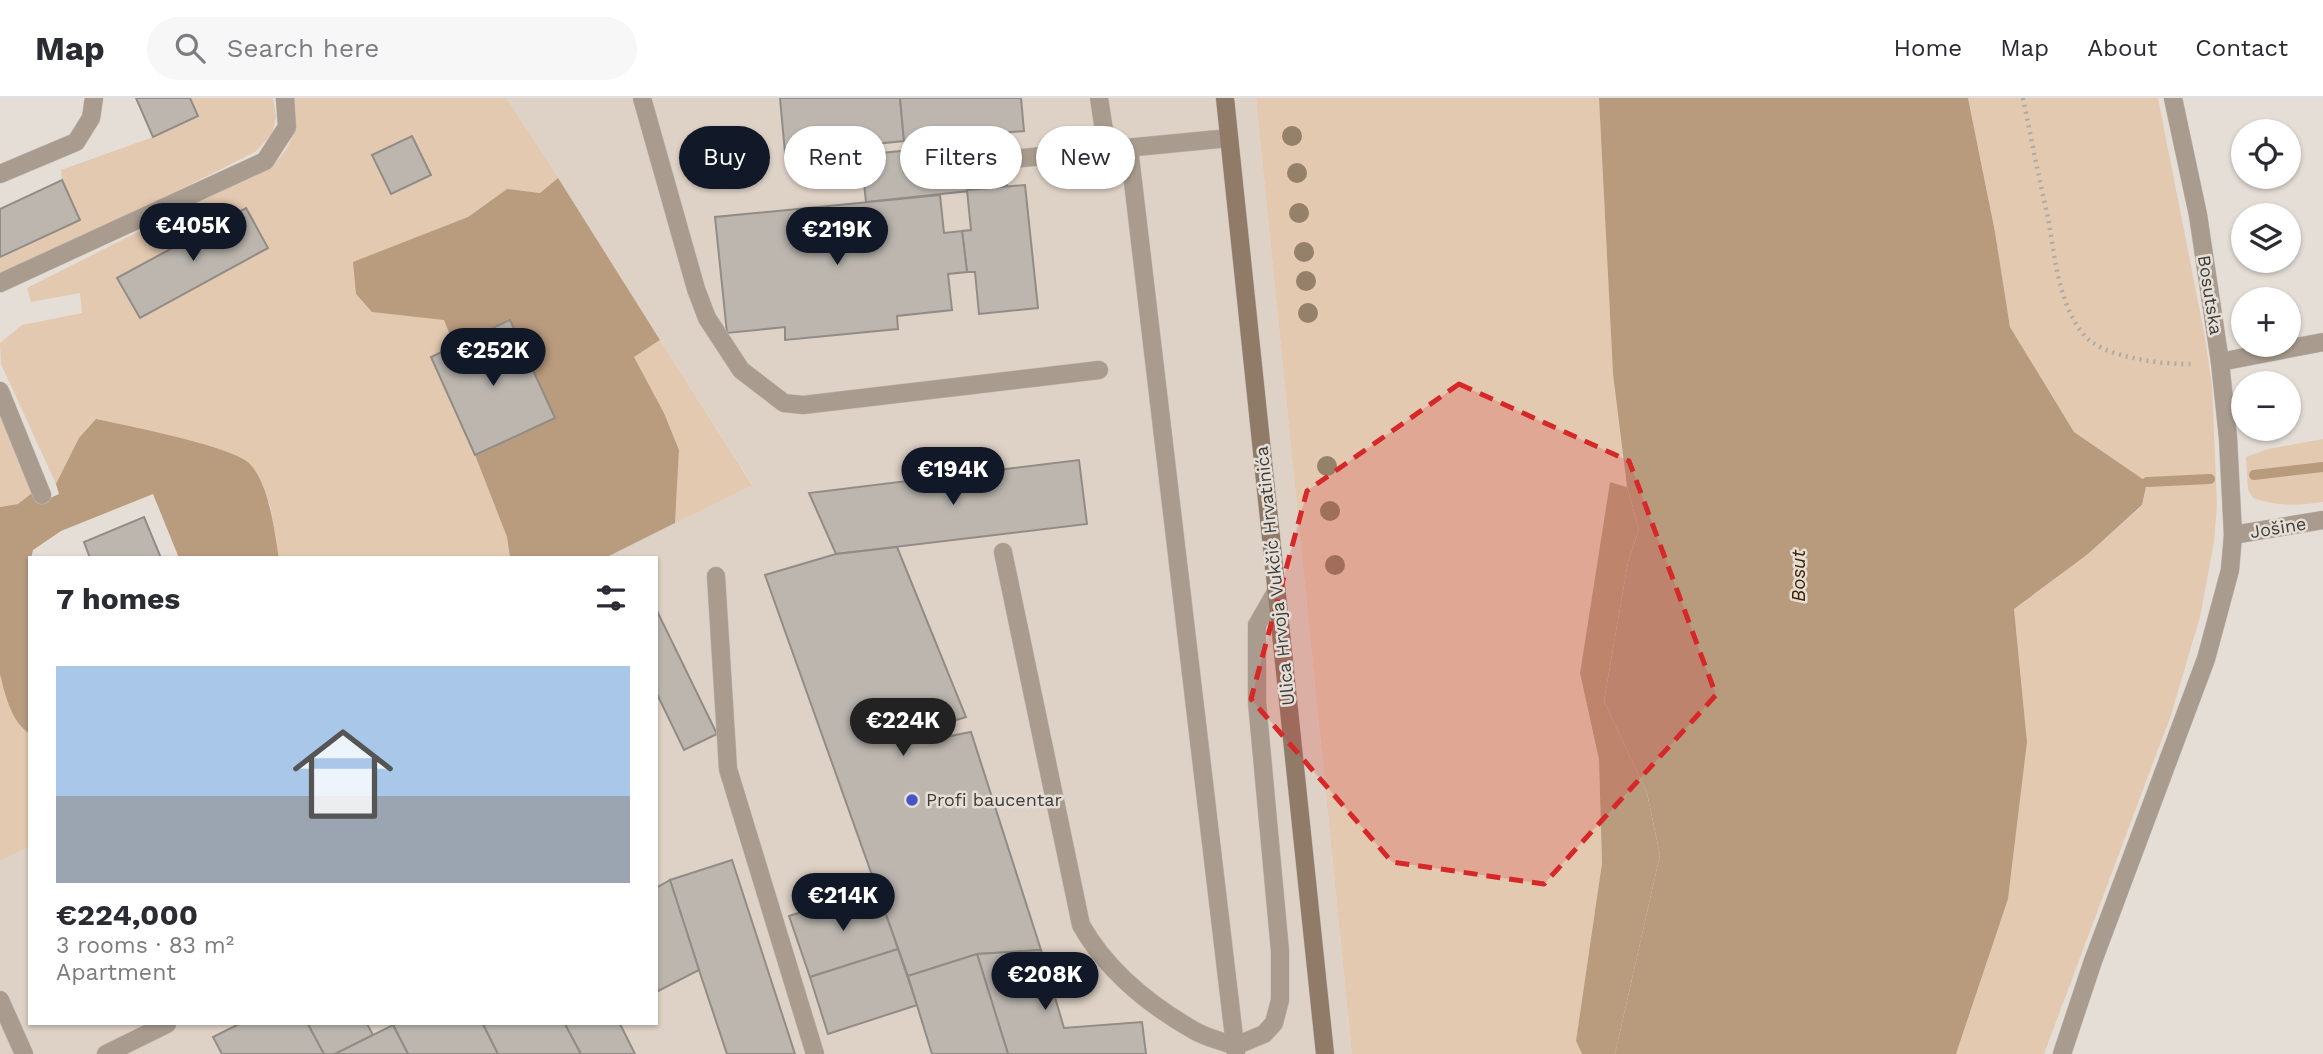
<!DOCTYPE html>
<html lang="en">
<head>
<meta charset="utf-8">
<style>
	:root { --surface:#fff; --page:#f7f7f7; --text:#2b2b33; --muted:#7c7c81; --line:#e1e1e2; --accent:#111827 }
	body { margin:0; font-family:"Work Sans",sans-serif; background:var(--page); color:var(--text); height:100vh; display:flex; flex-direction:column; font-size:26px; white-space:nowrap }
	* { box-sizing:border-box; margin:0 }
	p { font-size:23px; color:var(--muted) }
	.icon { flex:none; width:38px; height:38px; fill:none; stroke:currentColor; stroke-width:2; stroke-linecap:round; stroke-linejoin:round }
	.map { position:relative; flex:1; overflow:hidden }
	.sheet { position:absolute; left:28px; top:458px; width:630px; height:469px; display:flex; flex-direction:column; background:var(--surface); border-radius:0px; box-shadow:0 2px 5px #0004 }
	.sheet>* { flex:none }
	.hud { position:absolute; left:679px; top:28px; width:665px; height:63px; display:flex; gap:14px }
	.tools { position:absolute; left:2231px; top:21px; display:grid; gap:14px }
	.tools a { display:grid; place-items:center; width:70px; height:70px; border-radius:50%; background:var(--surface); box-shadow:0 2px 5px #0004; font-size:35px }
	.price { position:absolute; translate:-50% -60px; padding:0 16px; border-radius:24px; background:var(--accent); color:#fff; font-size:23px; line-height:46px; filter:drop-shadow(0 2px 4px #0008) }
	.price::after { content:''; position:absolute; left:50%; top:42px; width:21px; height:16px; margin-left:-10px; background:inherit; clip-path:polygon(0 0,100% 0,50% 100%) }
	.price.on { background:#222; color:#fff }
	ul { padding:0; list-style:none }
	li { display:grid; align-content:center; gap:14px; height:371px; padding:0 28px }
	li span { display:grid; place-items:center; height:217px; border-radius:0px; color:#555 }
	li>.icon { margin-inline-start:auto }
	span .icon { width:126px; height:126px; fill:#fffc; stroke-width:1 }
	li b { font-size:30px }
	h2 { display:flex; justify-content:space-between; align-items:center; height:84px; padding:0 28px; font-size:30px }
	.tag { padding:0 24px; border-radius:32px; background:var(--surface); box-shadow:0 2px 5px #0004; font-size:24px; line-height:63px }
	.tag.on { background:var(--accent); color:#fff }
	header { display:flex; align-items:center; gap:42px; box-sizing:border-box; height:98px; padding:0 35px; background:var(--surface); border-bottom:2px solid var(--line) }
	header strong { font-size:33px }
	nav { display:flex; gap:38px; margin-inline-start:auto; font-size:24px }
	.search { width:490px; height:63px; background:var(--page); display:flex; align-items:center; gap:18px; box-sizing:border-box; padding:0 24px; border-radius:38px; color:var(--muted); font-size:26px }
	.map>svg:first-child { display:block }
	.built { fill:#ded1c5 }
	.green { fill:#e3c9b0 }
	.forest { fill:#b99b7e }
	.water { fill:#b89a7d }
	.lines { fill:none; stroke-linecap:round; stroke-linejoin:round }
	.stream { stroke:#b89a7d; stroke-width:10 }
	.building { fill:#bcb6af; stroke:#928c86; stroke-width:2 }
	.service-casing { stroke:#c0bab4; stroke-width:19 }
	.minor-casing { stroke:#c0bab4; stroke-width:19 }
	.secondary-casing { stroke:#c0bab4; stroke-width:19 }
	.path { stroke:#afaaa4; stroke-width:4.5; stroke-dasharray:2 5; stroke-linecap:butt }
	.service { stroke:#a99c8f; stroke-width:18 }
	.minor { stroke:#a99c8f; stroke-width:18 }
	.secondary { stroke:#8f7b68; stroke-width:18 }
	.tree { fill:#958069 }
	.marked { fill:#d62828; fill-opacity:0.2; stroke:#d62828; stroke-width:5; stroke-dasharray:14 9; stroke-linejoin:round }
	.poi-dot { fill:#4d51c7; stroke:#e5ded7; stroke-width:2.5 }
	.labels { text-anchor:middle; stroke-width:5; stroke-linejoin:round; paint-order:stroke }
	.street-label { font-size:18px; fill:#3f3c39; stroke:#e5ded7 }
	.poi-label { font-size:18px; fill:#3f3c39; stroke:#e5ded7; text-anchor:start }
	.water-label { font-size:19px; font-style:italic; fill:#402200; stroke:#e5ded7 }
</style>
</head>
<body>
<header>
<strong>Map</strong>
<div class="search"><svg class="icon" aria-label="search" viewBox="0 0 24 24"><circle cx="10" cy="10" r="6"/><path d="M15 15l6 6"/></svg>Search here</div>
<nav><a>Home</a><a>Map</a><a>About</a><a>Contact</a></nav>
</header>
<div class="map">
<svg width="2323" height="956" viewBox="0 0 2323 956">
	<rect width="100%" height="100%" fill="#e5ded7"/>
	<path class="built" d="M506 0H1256L1352 956H0V763L30 748V926H656V460H605L752 386Z"/>
	<g class="green">
		<path d="M190 0H273L276 19 272 36 255 54 155 104 0 176V159L80 122 62 82 61 72 153 39 198 18Z"/>
		<path d="M294 0H506L558 80 540 95 507 91 468 119 353 165 444 222 454 248 431 260 475 357 507 439 510 460H279L270 406 235 357 183 341 97 321 56 386 1 266 0 245 22 227 82 215 80 195 31 204 27 190 276 64C296 43 296 27 294 0Z"/>
		<path d="M1256 0H1599L1613 276 1627 389 1610 384 1580 575 1599 662 1602 765 1576 943 1582 956H1352Z"/>
		<path d="M1968 0H2158L2204 234 2212 287 2217 407 2214 444 2200 519 2171 617 2044 956H1956L2008 801 2027 644 2014 511 2088 456 2142 408 2147 384 2074 334 2010 229 1995 134Z"/>
		<path d="M660 242 752 387 675 425 679 352 664 315 634 259Z"/>
		<path d="M0 316 32 395 18 406 0 409Z"/>
		<path d="M2323 341V404C2297 408 2277 408 2253 400L2248 392 2246 359 2268 351Z"/>
		<path d="M0 576C6 596 11 624 30 636V748L0 763Z"/>
	</g>
	<g class="forest">
		<path d="M558 80 660 242 634 259 664 315 679 352 675 425 605 460H510L507 439 475 357 555 320 511 223 454 248 444 222 372 214 356 196 353 164 468 119 507 91 540 95Z"/>
		<path d="M96 321C124 327 237 349 251 367 270 390 274 432 279 460H179L153 396 61 433 33 452 28 473 30 636C11 624 5 596 0 576V409L18 406 32 395 39 405 59 396 56 386 79 340Z"/>
		<path d="M1610 384 1627 389 1639 431 1628 464 1604 603 1647 695 1660 757 1615 956H1582L1576 943 1602 765 1599 662 1580 575Z"/>
	</g>
	<path class="water" d="M1599 0H1968L1995 134 2010 229 2074 334 2147 384 2142 407 2088 456 2014 511 2027 644 2008 801 1956 956H1615L1660 757 1647 695 1604 603 1628 464 1639 431 1627 389 1613 276Z"/>
	<g class="lines">
		<g class="stream">
			<path d="M2254 377 2323 369"/>
			<path d="M2147 384 2210 381"/>
		</g>
	</g>
	<g class="building">
		<path d="M136 0H190L198 18 153 39Z"/>
		<path d="M780 0H900L904 43 785 55Z"/>
		<path d="M900 0H1021L1024 33 904 43Z"/>
		<path d="M412 38 431 77 391 96 372 57Z"/>
		<path d="M1003 43 1007 89 866 104 861 57Z"/>
		<path d="M62 82 80 122 0 159V111Z"/>
		<path d="M1025 87 1038 210 979 216 975 174H967L962 133 971 132 967 92Z"/>
		<path d="M940 97 944 135 962 133 967 174 948 176 952 212 897 218 898 231 785 242V229L727 235 715 119Z"/>
		<path d="M246 110 268 150 140 220 117 180Z"/>
		<path d="M510 222 555 320 475 357 431 259Z"/>
		<path d="M1079 362 1087 426 836 456 809 395Z"/>
		<path d="M144 419 161 460H90L84 444Z"/>
		<path d="M897 449 966 619 906 637 909 646 971 634 1041 852 977 856 908 878 765 477 836 456Z"/>
		<path d="M656 511 717 636 684 652 656 594Z"/>
		<path d="M732 762 795 956H727L699 872 670 782Z"/>
		<path d="M670 782 699 872 656 894V790Z"/>
		<path d="M877 791 898 851 810 879 789 818Z"/>
		<path d="M898 851 917 907 828 936 810 879Z"/>
		<path d="M1041 852 1064 930 1142 924 1146 956H1008L977 856Z"/>
		<path d="M977 856 1008 956H932L908 878Z"/>
		<path d="M239 926H308L324 956H222L213 939Z"/>
		<path d="M308 926H367L373 937 335 956H324Z"/>
		<path d="M395 926H483L498 956H408L393 927Z"/>
		<path d="M483 926H565L581 956H498Z"/>
		<path d="M565 926H620L635 956H581Z"/>
		<path d="M393 927 408 956H335Z"/>
	</g>
	<g class="lines">
		<defs>
			<g id="service">
				<path d="M642 0 696 191 707 220 741 272 784 305 803 307 1099 272"/>
				<path d="M1099 0 1107 52"/>
				<path d="M1129 50 1236 956"/>
				<path d="M1012 61 1229 40"/>
				<path d="M0 76 76 44 91 20 94 0"/>
				<path d="M0 185 265 63 287 29 285 0"/>
				<path d="M2220 264 2323 244"/>
				<path d="M0 293 42 397"/>
				<path d="M1003 454 1081 827C1107 873 1149 907 1195 933 1207 940 1222 943 1235 948L1264 936 1274 925 1280 902V853L1257 604V527L1276 494"/>
				<path d="M716 478 728 671 815 956"/>
				<path d="M0 902 24 956"/>
				<path d="M106 956 167 926"/>
			</g>
			<g id="minor">
				<path d="M2233 437 2323 422"/>
				<path d="M2062 956 2093 863 2206 561 2230 472 2233 437 2228 340 2220 264 2198 117 2173 0"/>
			</g>
			<path id="secondary" d="M1225 0 1325 956"/>
		</defs>
		<use href="#service" class="service-casing"/>
		<use href="#minor" class="minor-casing"/>
		<use href="#secondary" class="secondary-casing"/>
		<path class="path" d="M2023 0C2031 40 2039 80 2048 120 2055 158 2058 206 2084 237 2103 260 2166 267 2194 266"/>
		<use href="#service" class="service"/>
		<use href="#minor" class="minor"/>
		<use href="#secondary" class="secondary"/>
	</g>
	<g class="tree">
		<circle cx="1292" cy="38" r="10"/>
		<circle cx="1297" cy="75" r="10"/>
		<circle cx="1299" cy="115" r="10"/>
		<circle cx="1304" cy="154" r="10"/>
		<circle cx="1306" cy="183" r="10"/>
		<circle cx="1308" cy="215" r="10"/>
		<circle cx="1327" cy="368" r="10"/>
		<circle cx="1330" cy="413" r="10"/>
		<circle cx="1335" cy="467" r="10"/>
	</g>
	<path class="marked" d="M1459 286 1629 363 1716 597 1544 786 1392 764 1251 601 1307 393Z"/>
	<circle class="poi-dot" cx="912" cy="702" r="7"/>
	<g class="labels">
		<g class="street-label">
			<text transform="translate(2210 197) rotate(81)" y="6">Bosutska</text>
			<text transform="translate(2278 430) rotate(-9)" y="6">Jošine</text>
			<text transform="translate(1275 478) rotate(-96)" y="6">Ulica Hrvoja Vukčić Hrvatinića</text>
		</g>
		<g class="poi-label">
			<text x="926" y="708">Profi baucentar</text>
		</g>
		<g class="water-label">
			<text transform="translate(1798 478) rotate(-90)" y="7">Bosut</text>
		</g>
	</g>
</svg>
<div class="tools">
<a><svg class="icon" aria-label="locate" viewBox="0 0 24 24"><circle cx="12" cy="12" r="6"/><path d="M12 2v4M12 18v4M2 12h4M18 12h4"/></svg></a>
<a><svg class="icon" aria-label="layers" viewBox="0 0 24 24"><path d="M12 4l9 5-9 5-9-5zM3 14l9 5 9-5"/></svg></a>
<a>+</a>
<a>−</a>
</div>
<b class="price" style="left:193px;top:165px">€405K</b>
<b class="price" style="left:837px;top:169px">€219K</b>
<b class="price" style="left:493px;top:290px">€252K</b>
<b class="price" style="left:953px;top:409px">€194K</b>
<b class="price on" style="left:903px;top:660px">€224K</b>
<b class="price" style="left:843px;top:835px">€214K</b>
<b class="price" style="left:1045px;top:914px">€208K</b>
<div class="hud">
<a class="tag on">Buy</a>
<a class="tag">Rent</a>
<a class="tag">Filters</a>
<a class="tag">New</a>
</div>
<section class="sheet">
<h2>7 homes<svg class="icon" aria-label="filters" viewBox="0 0 24 24"><path d="M4 7h16M4 17h16"/><circle cx="9" cy="7" r="2"/><circle cx="15" cy="17" r="2"/></svg></h2>
<ul>
<li><span style="background:linear-gradient(#a9c7e8 60%,#9aa5b1 0)"><svg class="icon" aria-label="home" viewBox="0 0 24 24"><path d="M3 11l9-7 9 7M6 9v11h12V9"/></svg></span><div><b>€224,000</b><p>3 rooms · 83 m²</p><p>Apartment</p></div></li>
</ul>
</section>
</div>
</body>
</html>
